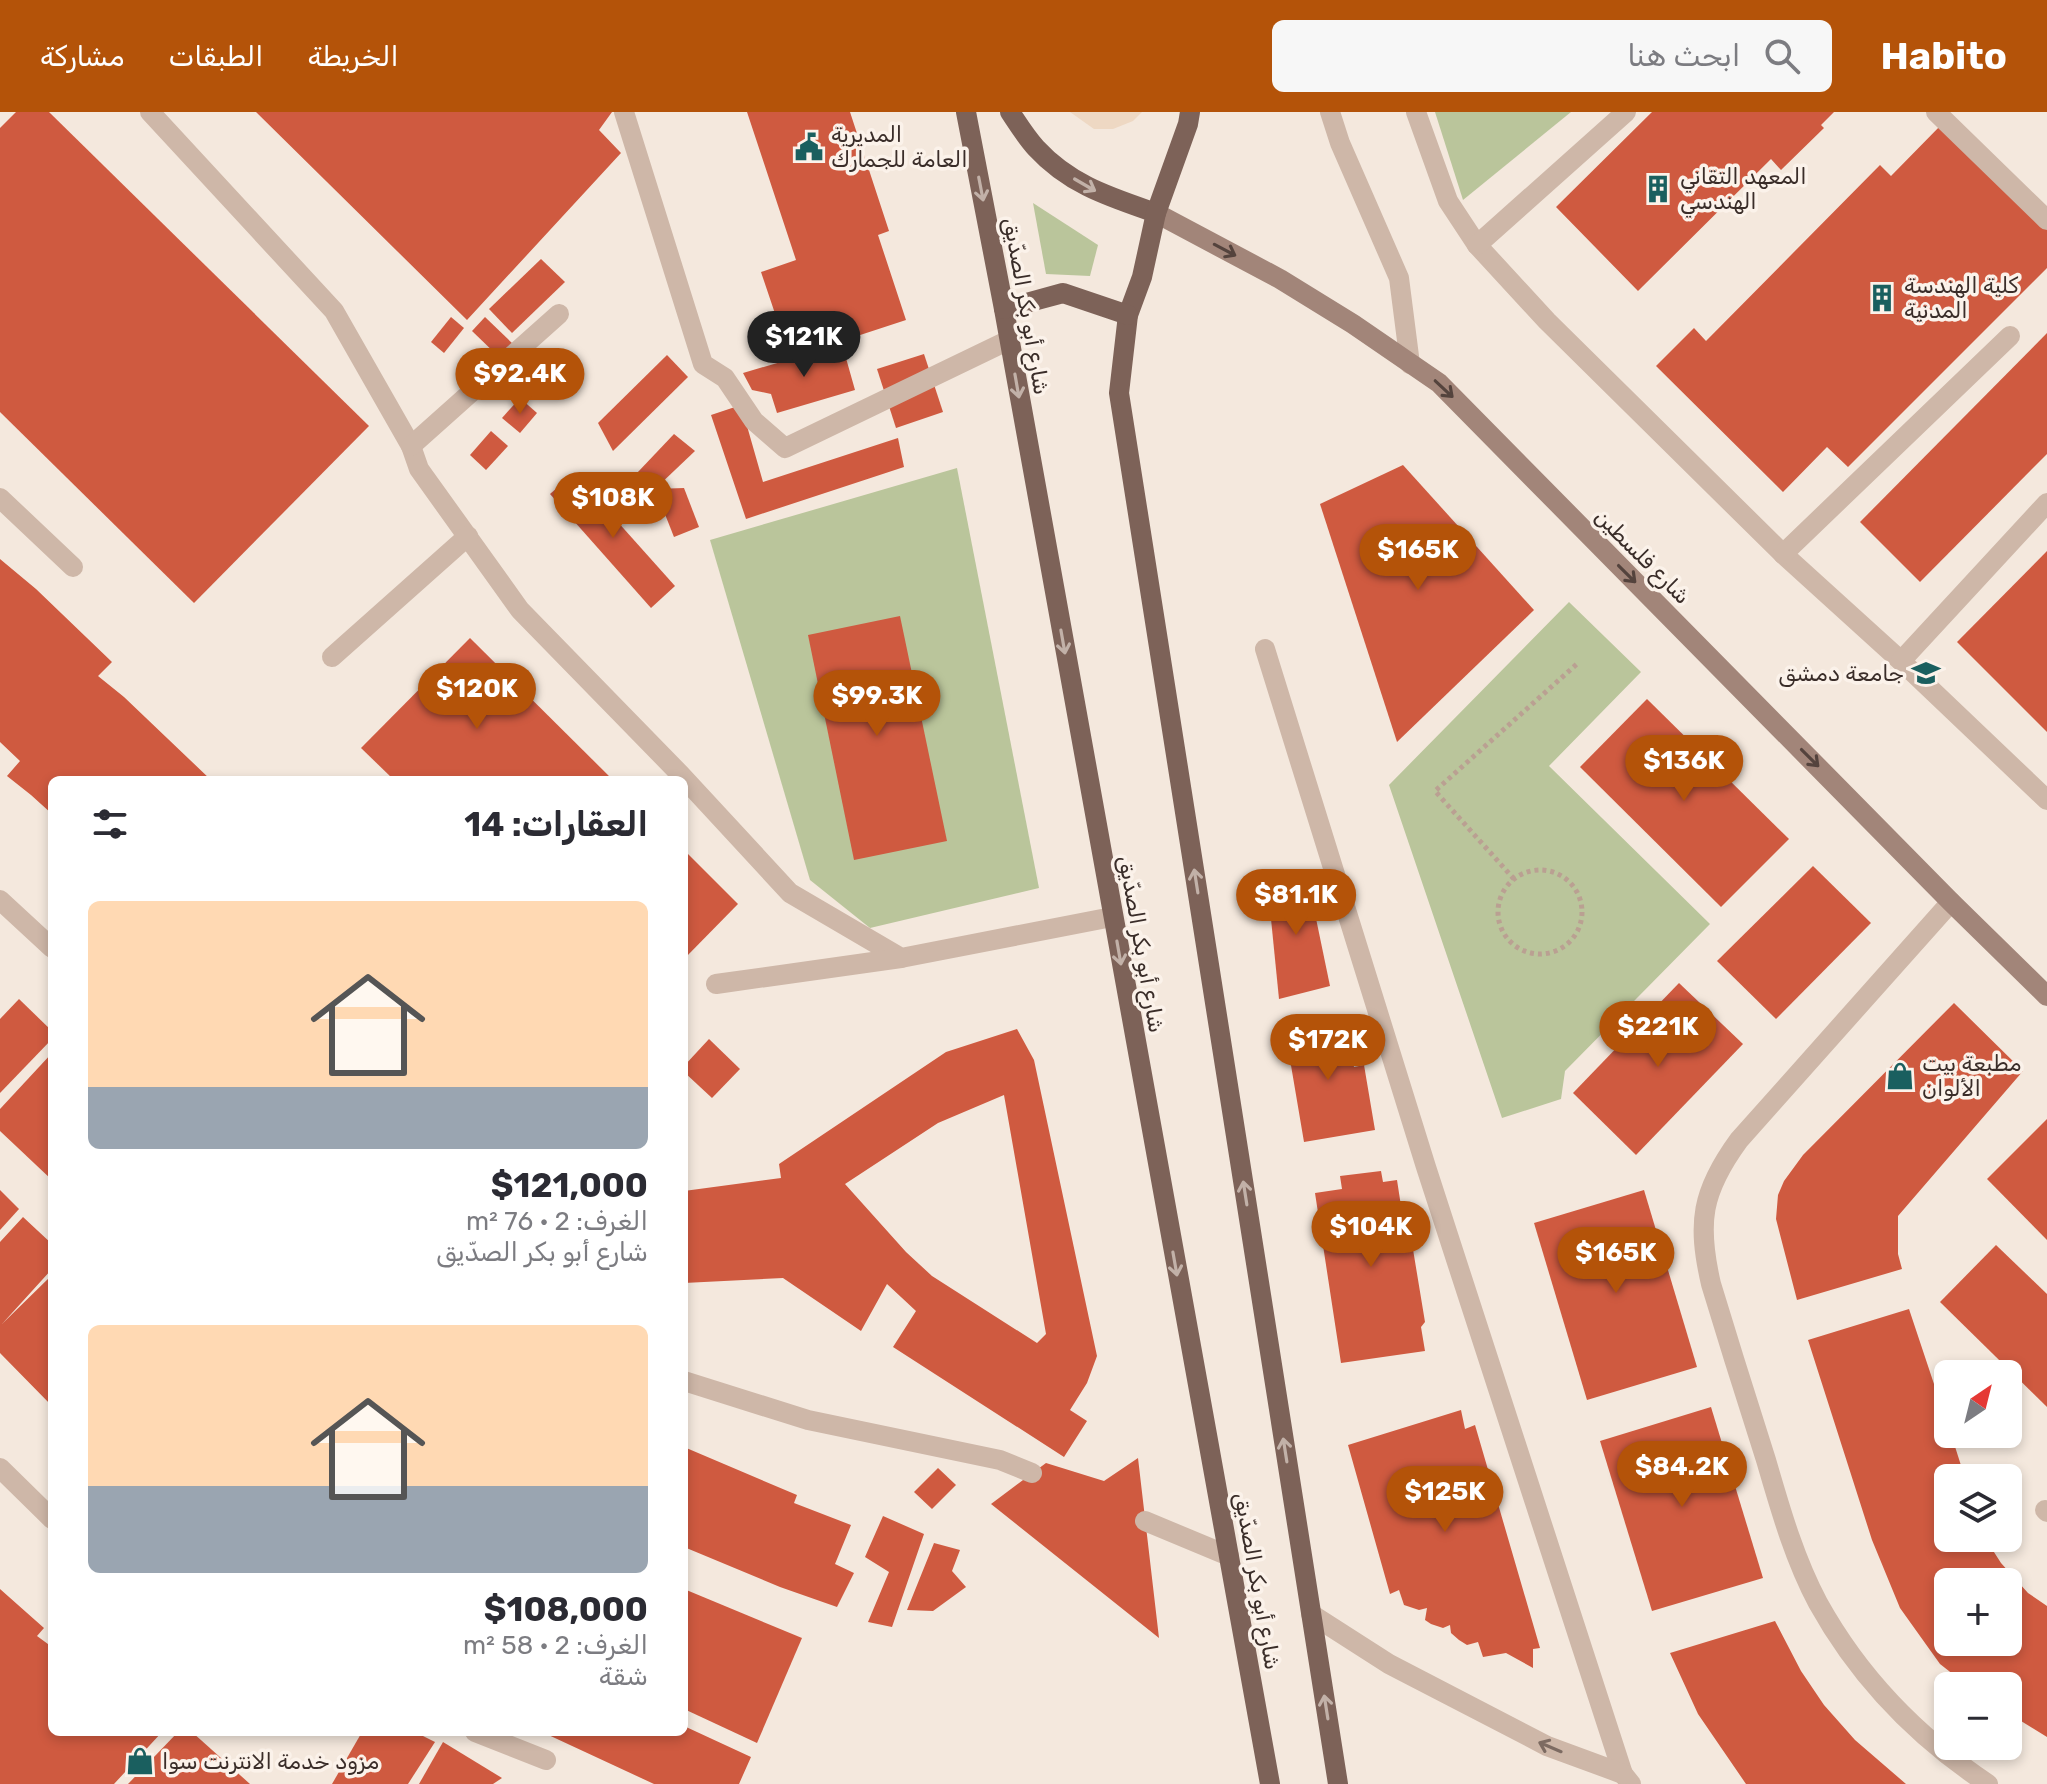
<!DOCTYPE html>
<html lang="ar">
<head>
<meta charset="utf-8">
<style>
	:root { --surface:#fff; --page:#f7f7f7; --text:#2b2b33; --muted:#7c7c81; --accent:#b45309 }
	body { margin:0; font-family:Rubik,Vazirmatn,sans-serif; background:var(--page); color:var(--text); direction:rtl; height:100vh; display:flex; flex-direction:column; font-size:30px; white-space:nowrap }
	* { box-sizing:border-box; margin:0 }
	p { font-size:26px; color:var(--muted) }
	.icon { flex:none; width:44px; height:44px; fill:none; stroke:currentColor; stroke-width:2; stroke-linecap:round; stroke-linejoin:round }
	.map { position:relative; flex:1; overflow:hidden; direction:ltr }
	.details { position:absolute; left:48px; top:664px; width:640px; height:960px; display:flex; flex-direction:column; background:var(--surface); border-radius:12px; box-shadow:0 4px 12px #0003; direction:rtl }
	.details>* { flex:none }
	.needle { width:52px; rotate:35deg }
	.fabs { position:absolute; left:1934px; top:1248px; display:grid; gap:16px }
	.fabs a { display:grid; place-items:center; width:88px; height:88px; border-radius:12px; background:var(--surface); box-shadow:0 4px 12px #0003; font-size:40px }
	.price { position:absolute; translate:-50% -68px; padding:0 18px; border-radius:28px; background:var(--accent); color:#fff; font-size:26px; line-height:52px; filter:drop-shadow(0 2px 4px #0008) }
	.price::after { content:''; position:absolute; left:50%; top:48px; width:24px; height:18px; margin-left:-12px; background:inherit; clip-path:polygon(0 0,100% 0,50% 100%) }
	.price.selected { background:#222; color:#fff }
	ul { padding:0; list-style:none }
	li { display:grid; align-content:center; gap:16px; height:424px; padding:0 40px }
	li span { display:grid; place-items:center; height:248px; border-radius:12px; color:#555 }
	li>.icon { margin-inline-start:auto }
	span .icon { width:144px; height:144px; fill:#fffc; stroke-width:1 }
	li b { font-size:34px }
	h2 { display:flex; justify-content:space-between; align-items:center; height:96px; padding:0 40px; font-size:34px }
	header { display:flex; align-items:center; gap:48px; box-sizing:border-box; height:112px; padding:0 40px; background:var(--accent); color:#fff }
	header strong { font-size:38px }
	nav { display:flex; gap:44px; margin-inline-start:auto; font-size:28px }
	.search { width:560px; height:72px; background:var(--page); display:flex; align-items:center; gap:20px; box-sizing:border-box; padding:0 28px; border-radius:12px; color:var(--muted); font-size:30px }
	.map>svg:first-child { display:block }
	.green { fill:#bac59b }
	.plaza { fill:#eed8c3 }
	.building { fill:#cf5a40; fill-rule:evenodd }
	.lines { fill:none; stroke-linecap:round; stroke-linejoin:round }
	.path { stroke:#baa092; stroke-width:5; stroke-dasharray:4 4; stroke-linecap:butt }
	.lane { stroke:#ceb7a8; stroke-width:20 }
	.street { stroke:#ceb7a8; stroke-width:20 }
	.secondary { stroke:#a28579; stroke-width:20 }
	.primary { stroke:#7d6258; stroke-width:20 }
	.oneway { stroke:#c2b1a8 }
	.oneway2 { stroke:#54433d }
	.oneway3 { stroke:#7d6b62 }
	.labels { text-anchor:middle; stroke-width:7; stroke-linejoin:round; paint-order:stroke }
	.poi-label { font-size:22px; fill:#3a2d29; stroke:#fbf2ea; text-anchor:start }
	.street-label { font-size:22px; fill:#3a2d29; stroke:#fbf2ea }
</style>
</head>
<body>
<header>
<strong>Habito</strong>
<div class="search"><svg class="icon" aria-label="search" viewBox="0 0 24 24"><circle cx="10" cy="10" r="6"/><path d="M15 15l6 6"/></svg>ابحث هنا</div>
<nav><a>الخريطة</a><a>الطبقات</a><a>مشاركة</a></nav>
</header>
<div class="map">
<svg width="2047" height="1672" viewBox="0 0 2047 1672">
	<rect width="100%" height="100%" fill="#f4e8dd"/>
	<g class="green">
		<path d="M1435 0H1571L1463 88Z"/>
		<path d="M1033 91 1098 133 1090 164 1046 162Z"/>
		<path d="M957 356 1039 776 870 816 810 768 710 428Z"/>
		<path d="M1569 490 1641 560 1549 654 1710 812 1565 959 1561 987 1502 1006 1389 673Z"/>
	</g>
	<path class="plaza" d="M1070 0H1142L1133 9 1113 17H1094Z"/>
	<g class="building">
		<path d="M16 0H49L369 314 194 491 0 300V16Z"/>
		<path d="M256 0H612L599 18 621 41 467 208Z"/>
		<path d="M747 0H850L889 119 878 123 906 208 790 246 761 160 796 148Z"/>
		<path d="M1652 0H1834L1821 13 1824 16 1781 58 1771 47 1638 179 1556 95Z"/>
		<path d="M1942 12 2047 117V156L1848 355 1827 335 1783 380 1656 254 1694 216 1706 229 1880 53 1891 64Z"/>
		<path d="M541 147 565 170 512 221 489 197Z"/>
		<path d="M451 205 464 216 444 241 431 230Z"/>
		<path d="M485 205 513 232 500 246 472 219Z"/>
		<path d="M2047 221V342L1920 470 1860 410Z"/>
		<path d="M842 232 855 278 777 301 771 282 752 278 743 261Z"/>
		<path d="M924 242 943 300 896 316 877 257Z"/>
		<path d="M667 243 688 265 613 339 598 311Z"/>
		<path d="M520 286 537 301 520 321 502 306Z"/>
		<path d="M741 293 763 370 898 326 904 355 746 407 711 303Z"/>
		<path d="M491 319 508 334 486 358 470 343Z"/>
		<path d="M674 322 695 339 655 377 637 361Z"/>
		<path d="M1403 353 1534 498 1397 630 1320 392Z"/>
		<path d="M574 361 675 474 651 496 550 382Z"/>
		<path d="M684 376 699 415 674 425 655 377Z"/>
		<path d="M2047 439V620L1957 530Z"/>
		<path d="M0 447 36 477 112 550 98 564 124 585 211 668H52V702L31 683 7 664 20 649 0 630Z"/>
		<path d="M900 504 947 729 854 748 808 523Z"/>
		<path d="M470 526 613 668H394L361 636Z"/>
		<path d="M1647 587 1789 727 1721 795 1580 655Z"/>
		<path d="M684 738 738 792 684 847Z"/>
		<path d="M1813 754 1871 811 1776 907 1717 849Z"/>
		<path d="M1307 763 1330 874 1279 887 1267 767Z"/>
		<path d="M1679 871 1743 932 1636 1043 1573 981Z"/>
		<path d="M19 887 52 919V927L0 981V907Z"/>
		<path d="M1954 891 2023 959 1898 1104V1142L1902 1157 1797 1188 1776 1107 1778 1083 1784 1069 1803 1043Z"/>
		<path d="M1346 907 1354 955 1364 953 1375 1018 1304 1030 1285 918Z"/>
		<path d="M1017 917 1034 948 1097 1244 1087 1271 1070 1298 1087 1309 1064 1345 893 1235 916 1199 887 1172 861 1219 783 1166 684 1171V1079L781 1066 779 1052 946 940ZM1004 983 1046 1222 1037 1231 932 1164 906 1140 845 1072 938 1011Z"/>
		<path d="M709 927 740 957 712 986 684 960V954Z"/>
		<path d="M52 941V1068L0 1019V997Z"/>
		<path d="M2047 1007V1128L1987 1067Z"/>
		<path d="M1381 1059 1383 1070 1397 1068 1401 1094 1406 1095 1425 1210 1421 1215 1425 1239 1341 1251 1315 1081 1342 1077 1340 1064Z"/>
		<path d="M0 1078 19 1097 0 1118Z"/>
		<path d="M1644 1078 1697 1255 1587 1288 1534 1111Z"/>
		<path d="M23 1105 52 1132V1157L2 1212 52 1163V1294L0 1241V1130Z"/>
		<path d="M1996 1133 2047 1182V1295L1940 1190Z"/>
		<path d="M1909 1197 1948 1314V1322H1951L1965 1366H1948V1426H1985L2001 1451 2028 1481 2047 1494V1625L2008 1601V1574H1968L1940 1552 1900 1496 1872 1428 1808 1228ZM1948 1470H2008V1530H1948Z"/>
		<path d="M1711 1295 1763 1466 1652 1499 1600 1329Z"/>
		<path d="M1461 1298 1465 1317 1475 1313 1540 1536 1533 1537V1556L1506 1541 1483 1545 1478 1530 1467 1533 1459 1528 1451 1521 1450 1513 1443 1516 1431 1512 1425 1508 1427 1496 1419 1498 1404 1493 1399 1478 1390 1482 1348 1333Z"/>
		<path d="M684 1335 797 1383 794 1391 851 1413 835 1452 854 1461 837 1495 780 1475 684 1435Z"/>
		<path d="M1138 1346 1159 1526 991 1392 1046 1351 1104 1369Z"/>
		<path d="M938 1356 956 1373 932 1397 914 1380Z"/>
		<path d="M883 1404 924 1422 892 1515 868 1510 889 1460 865 1445Z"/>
		<path d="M934 1431 960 1438 952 1459 966 1475 933 1499 907 1498Z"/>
		<path d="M0 1477 44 1516 37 1524 52 1535V1620H162L114 1672H0Z"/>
		<path d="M684 1477 802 1526 757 1631 684 1597Z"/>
		<path d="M1775 1509 1801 1559 1824 1593 1855 1628 1906 1672H1746L1698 1602 1670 1541Z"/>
		<path d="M684 1614 751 1645 739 1672H654L542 1620H684Z"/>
		<path d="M178 1620H192L250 1672H128Z"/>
		<path d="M362 1620H415L435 1630 408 1672H332Z"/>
		<path d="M443 1630 502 1666 493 1672H419Z"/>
	</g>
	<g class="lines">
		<g class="path">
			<circle cx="1540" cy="800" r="42"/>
			<path d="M1514 767 1435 679 1578 551"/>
		</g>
		<g class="lane">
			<path d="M150 0 334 199 411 334 419 357 520 498 681 663 790 781 901 846 1112 805"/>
			<path d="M624 0 703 252 725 266 754 309 785 336 1009 228"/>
			<path d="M1330 0 1340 31 1399 166 1410 252"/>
			<path d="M1416 0 1448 89 1477 133 1547 209 1783 442 1901 549 2047 688"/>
			<path d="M1936 0 2047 108"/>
			<path d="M1477 133 1626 0"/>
			<path d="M411 334 559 202"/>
			<path d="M0 386 73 455"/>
			<path d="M1783 442 2010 224"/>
			<path d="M332 545 468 424"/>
			<path d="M1901 549 2047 391"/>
			<path d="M0 788 52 836"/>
			<path d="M716 872 901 846"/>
			<path d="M684 1269 808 1308 1000 1348 1032 1361"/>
			<path d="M0 1356 52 1407"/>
			<path d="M2045 1398 2047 1400"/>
			<path d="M1145 1409 1229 1444"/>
			<path d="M475 1620 546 1648"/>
		</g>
		<g class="street">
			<path d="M1265 537 1426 1055 1623 1662 1631 1672"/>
			<path d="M1951 790 1739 1028C1701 1080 1697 1111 1711 1172 1729 1231 1747 1289 1766 1348 1780 1396 1794 1446 1818 1491 1859 1565 1917 1625 1988 1672"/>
			<path d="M1311 1502 1389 1552 1547 1634 1623 1662"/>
		</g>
		<path class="secondary" d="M1156 101 1280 167 1353 212 1439 271 1951 790 2047 884"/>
		<g class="primary">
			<path d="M966 0 1004 197 1270 1672"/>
			<path d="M1010 0C1018 12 1026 25 1036 36 1070 73 1110 85 1156 101"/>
			<path d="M1190 0 1188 12 1156 101 1142 165 1128 203 1119 281 1338 1672"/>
			<path d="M1004 197 1063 181 1128 203"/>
		</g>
	</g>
	<defs><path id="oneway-shaft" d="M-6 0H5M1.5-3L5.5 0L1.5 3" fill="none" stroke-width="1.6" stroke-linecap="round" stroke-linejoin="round" transform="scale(2)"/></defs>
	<g class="oneway">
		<use href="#oneway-shaft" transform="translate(1085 73) rotate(30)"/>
		<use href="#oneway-shaft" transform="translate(981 77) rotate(79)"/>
		<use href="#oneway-shaft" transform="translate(1017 274) rotate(80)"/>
		<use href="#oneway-shaft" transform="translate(1063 530) rotate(80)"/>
		<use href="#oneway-shaft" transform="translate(1196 769) rotate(-99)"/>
		<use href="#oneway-shaft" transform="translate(1119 841) rotate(80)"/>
		<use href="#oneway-shaft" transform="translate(1245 1081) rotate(-99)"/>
		<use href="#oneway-shaft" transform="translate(1175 1152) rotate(80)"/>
		<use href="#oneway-shaft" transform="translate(1285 1338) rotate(-99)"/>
		<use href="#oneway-shaft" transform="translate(1326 1595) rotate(-99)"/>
	</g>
	<g class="oneway2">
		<use href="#oneway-shaft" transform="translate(1225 138) rotate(28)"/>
		<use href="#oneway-shaft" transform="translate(1444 277) rotate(43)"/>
		<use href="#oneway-shaft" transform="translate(1627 462) rotate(45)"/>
		<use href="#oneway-shaft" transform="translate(1810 646) rotate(45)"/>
	</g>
	<use class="oneway3" href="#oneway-shaft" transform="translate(1550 1635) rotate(-157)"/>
	<defs>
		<symbol id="civic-bare" viewBox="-9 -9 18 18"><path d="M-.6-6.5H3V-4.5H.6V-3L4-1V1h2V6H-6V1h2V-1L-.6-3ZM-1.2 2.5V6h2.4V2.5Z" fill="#1a5f5f" stroke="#fbf2ea" stroke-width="2.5" paint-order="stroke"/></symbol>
		<symbol id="building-bare" viewBox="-9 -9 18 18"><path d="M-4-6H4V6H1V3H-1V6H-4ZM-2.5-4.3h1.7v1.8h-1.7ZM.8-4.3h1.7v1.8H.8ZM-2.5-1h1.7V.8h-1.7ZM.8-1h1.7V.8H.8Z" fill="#1a5f5f" stroke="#fbf2ea" stroke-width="2.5" paint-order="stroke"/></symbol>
		<symbol id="university-bare" viewBox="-9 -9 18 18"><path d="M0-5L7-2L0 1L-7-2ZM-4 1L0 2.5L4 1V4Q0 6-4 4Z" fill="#1a5f5f" stroke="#fbf2ea" stroke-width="2.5" paint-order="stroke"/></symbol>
		<symbol id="shop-bare" viewBox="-9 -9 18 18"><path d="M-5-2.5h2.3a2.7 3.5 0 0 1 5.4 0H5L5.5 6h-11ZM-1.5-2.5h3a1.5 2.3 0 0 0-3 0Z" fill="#1a5f5f" stroke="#fbf2ea" stroke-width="2.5" paint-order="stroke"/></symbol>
	</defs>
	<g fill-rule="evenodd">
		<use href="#civic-bare" x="789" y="15" width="40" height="40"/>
		<use href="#building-bare" x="1638" y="57" width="40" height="40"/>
		<use href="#building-bare" x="1862" y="166" width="40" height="40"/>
		<use href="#university-bare" x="1906" y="541" width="40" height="40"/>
		<use href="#shop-bare" x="1880" y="944" width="40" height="40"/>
		<use href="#shop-bare" x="120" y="1629" width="40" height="40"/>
	</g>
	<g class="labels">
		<g class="poi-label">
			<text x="831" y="30">المديرية<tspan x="831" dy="25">العامة للجمارك</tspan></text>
			<text x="1680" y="72">المعهد التقاني<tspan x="1680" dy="25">الهندسي</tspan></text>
			<text x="1904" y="181">كلية الهندسة<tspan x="1904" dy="25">المدنية</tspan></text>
			<text x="1904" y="569" text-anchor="end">جامعة دمشق</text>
			<text x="1922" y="959">مطبعة بيت<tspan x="1922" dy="25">الألوان</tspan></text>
			<text x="162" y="1657">مزود خدمة الانترنت سوا</text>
		</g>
		<g class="street-label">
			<text transform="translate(1027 194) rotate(80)" y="8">شارع أبو بكر الصدّيق</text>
			<text transform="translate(1643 444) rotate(45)" y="8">شارع فلسطين</text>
			<text transform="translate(1142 832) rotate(80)" y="8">شارع أبو بكر الصدّيق</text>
			<text transform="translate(1258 1469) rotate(80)" y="8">شارع أبو بكر الصدّيق</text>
		</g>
	</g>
</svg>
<div class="fabs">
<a><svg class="needle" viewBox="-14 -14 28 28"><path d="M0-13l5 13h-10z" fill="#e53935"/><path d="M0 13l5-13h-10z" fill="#7c7c81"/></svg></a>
<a><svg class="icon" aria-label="layers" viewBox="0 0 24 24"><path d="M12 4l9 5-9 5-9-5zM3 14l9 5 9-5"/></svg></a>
<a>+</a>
<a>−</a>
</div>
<b class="price selected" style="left:804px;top:267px">$121K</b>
<b class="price" style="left:520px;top:304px">$92.4K</b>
<b class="price" style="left:613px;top:428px">$108K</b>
<b class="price" style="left:1418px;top:480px">$165K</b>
<b class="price" style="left:477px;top:619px">$120K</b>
<b class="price" style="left:877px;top:626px">$99.3K</b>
<b class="price" style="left:1684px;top:691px">$136K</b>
<b class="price" style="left:1296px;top:825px">$81.1K</b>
<b class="price" style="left:1658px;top:957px">$221K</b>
<b class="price" style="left:1328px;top:970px">$172K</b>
<b class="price" style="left:1371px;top:1157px">$104K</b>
<b class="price" style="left:1616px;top:1183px">$165K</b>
<b class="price" style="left:1682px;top:1397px">$84.2K</b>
<b class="price" style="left:1445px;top:1422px">$125K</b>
<section class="details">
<h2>العقارات: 14<svg class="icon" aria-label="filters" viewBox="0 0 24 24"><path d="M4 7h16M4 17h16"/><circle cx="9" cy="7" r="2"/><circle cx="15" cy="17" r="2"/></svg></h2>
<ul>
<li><span style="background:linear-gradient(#ffd9b3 75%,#9aa5b1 0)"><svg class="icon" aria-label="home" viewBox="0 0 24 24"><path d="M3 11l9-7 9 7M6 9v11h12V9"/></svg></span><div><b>$121,000</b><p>الغرف: 2 · 76 m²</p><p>شارع أبو بكر الصدّيق</p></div></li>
<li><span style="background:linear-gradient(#ffd9b3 65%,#9aa5b1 0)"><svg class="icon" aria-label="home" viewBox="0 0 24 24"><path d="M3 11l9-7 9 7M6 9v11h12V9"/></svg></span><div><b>$108,000</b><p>الغرف: 2 · 58 m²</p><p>شقة</p></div></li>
</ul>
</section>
</div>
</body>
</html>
